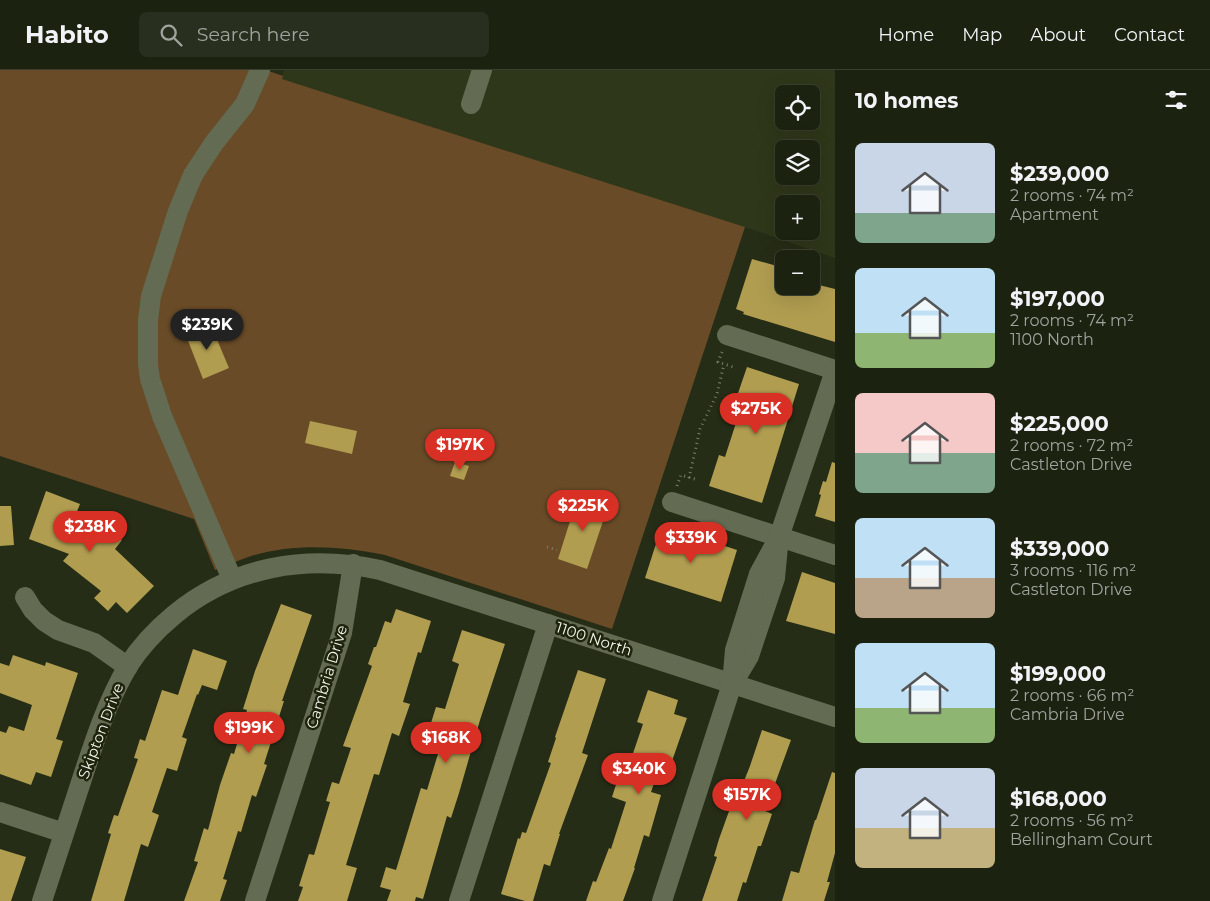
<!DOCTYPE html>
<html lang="en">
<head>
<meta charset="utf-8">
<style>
	:root { --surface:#1c2210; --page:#292f1e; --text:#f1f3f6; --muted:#a0a49f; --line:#3a3f30; --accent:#d93025 }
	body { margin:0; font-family:Montserrat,sans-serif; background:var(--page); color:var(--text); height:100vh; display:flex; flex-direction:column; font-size:19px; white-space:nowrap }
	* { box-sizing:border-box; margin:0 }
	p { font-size:16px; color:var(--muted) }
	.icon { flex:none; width:28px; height:28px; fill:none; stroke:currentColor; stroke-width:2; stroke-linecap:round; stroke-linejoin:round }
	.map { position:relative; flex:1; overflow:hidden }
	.side { display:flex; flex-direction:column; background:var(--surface); width:375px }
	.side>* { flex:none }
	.tools { position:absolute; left:775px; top:15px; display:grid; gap:10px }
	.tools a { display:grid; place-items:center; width:45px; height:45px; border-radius:8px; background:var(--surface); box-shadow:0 5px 20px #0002,0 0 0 1px var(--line); font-size:25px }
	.price { position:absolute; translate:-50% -42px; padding:0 11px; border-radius:18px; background:var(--accent); color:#fff; font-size:16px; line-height:32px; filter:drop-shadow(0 1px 2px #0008) }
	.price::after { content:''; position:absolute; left:50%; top:30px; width:15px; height:11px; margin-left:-8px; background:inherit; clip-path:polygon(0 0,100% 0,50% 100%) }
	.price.selected { background:#222; color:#fff }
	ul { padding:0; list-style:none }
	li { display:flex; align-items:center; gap:15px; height:125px; padding:0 20px }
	li span { display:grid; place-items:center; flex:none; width:140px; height:100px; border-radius:8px; color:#555 }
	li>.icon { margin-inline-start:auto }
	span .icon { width:60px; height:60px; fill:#fffc; stroke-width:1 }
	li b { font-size:21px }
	h2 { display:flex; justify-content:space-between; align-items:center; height:60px; padding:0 20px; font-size:21px }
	header { display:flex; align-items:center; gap:30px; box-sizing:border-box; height:70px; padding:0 25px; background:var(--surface); border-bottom:1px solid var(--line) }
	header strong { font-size:24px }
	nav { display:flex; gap:28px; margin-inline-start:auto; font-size:18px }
	.search { width:350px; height:45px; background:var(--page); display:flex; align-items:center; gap:12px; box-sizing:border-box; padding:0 18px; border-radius:8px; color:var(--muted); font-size:19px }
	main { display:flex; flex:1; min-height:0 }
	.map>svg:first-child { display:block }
	.built { fill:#2f371a; fill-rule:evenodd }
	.green { fill:#694b27 }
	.building { fill:#b09d50 }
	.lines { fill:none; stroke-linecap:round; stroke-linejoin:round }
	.path { stroke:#7a806d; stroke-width:3; stroke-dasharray:1 4; stroke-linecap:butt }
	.minor { stroke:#636b52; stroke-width:20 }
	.labels { text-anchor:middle; stroke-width:5; stroke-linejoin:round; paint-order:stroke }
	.street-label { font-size:15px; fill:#f0f5e7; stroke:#1d230d }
</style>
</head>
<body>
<header>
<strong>Habito</strong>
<div class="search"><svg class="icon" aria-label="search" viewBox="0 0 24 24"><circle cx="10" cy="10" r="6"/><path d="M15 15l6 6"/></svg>Search here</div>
<nav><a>Home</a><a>Map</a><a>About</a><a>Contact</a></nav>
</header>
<main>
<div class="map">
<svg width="835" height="831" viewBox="0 0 835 831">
	<rect width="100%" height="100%" fill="#262d16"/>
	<path class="built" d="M284 0H835V188L745 157 281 9ZM784 24H811V51H784ZM784 79H811V106H784ZM784 134H811V161H784Z"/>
	<path class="green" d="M0 0H266L283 6 282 9 745 157 612 559 385 485C340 476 295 473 251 486 239 490 227 495 215 500L194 449 0 386Z"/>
	<g class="building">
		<path d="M752 189 784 198 778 216H811V213L835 219V272L743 244 744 242 736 239Z"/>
		<path d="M210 253 229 298 203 309 185 263Z"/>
		<path d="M747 297 799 314 762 433 709 416 719 385 725 387 743 331 736 329Z"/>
		<path d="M310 351 357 361 352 384 305 373Z"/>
		<path d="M455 392 469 396 464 410 450 406Z"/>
		<path d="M832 392 835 393V452L815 446 821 425 819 424 823 411 826 412Z"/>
		<path d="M46 421 80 434 76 444 101 463 106 457 122 470 115 479 154 516 127 543 116 532 108 541 94 528 101 521 63 491 69 484 29 469Z"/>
		<path d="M578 426 608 436 587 499 558 489Z"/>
		<path d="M0 436H11L14 475 0 476Z"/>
		<path d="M662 455 737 480 721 532 645 508Z"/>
		<path d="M802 502 835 513V564L786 551Z"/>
		<path d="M281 534 312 545 282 631H284L264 694 267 695 256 727 252 725 241 762 238 761 223 809 227 810 220 831H184L198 792 194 791 204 758 208 760 220 715 231 683 234 684 247 640 243 639 255 601Z"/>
		<path d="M396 539 431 551 421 583 418 582 403 632 410 634 399 666 392 663 379 705 374 704 346 795 357 798 347 831H298L303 817 299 816 309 784 314 785 330 732 326 731 332 712 339 714 351 678 343 676 372 596 368 594 374 577H376L385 551 391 553Z"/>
		<path d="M462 560 505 574 480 650 459 723 451 748 447 746 423 829 416 827 415 831H387L391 820 380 817 386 797 396 800 421 718 427 720 441 674 426 669 436 637 445 639 459 594 452 591Z"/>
		<path d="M193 579 227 591 217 620 202 615 198 625 197 624 182 667 187 669 177 701 167 698 152 742 159 745 148 777 141 774 124 831H91L111 764 108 763 114 745 118 746 138 689 134 688 140 669 145 671 162 620 178 625Z"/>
		<path d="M13 585 45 596 46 592 78 603 56 669 63 671 51 707 36 702 31 715 0 704V661L6 663 9 656 24 661 32 635 0 623V593L9 596Z"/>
		<path d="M578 600 606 609 582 683 588 685 559 764H560L550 796 544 794 533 831H525L501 824 518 768 520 769 522 762 526 763 551 693 548 692 556 668 555 667Z"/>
		<path d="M648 620 678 630 674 644 687 648 672 691 663 687 651 722 661 725 649 767 644 765 634 798H635L623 831H586L593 811 596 812 609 778 611 779 626 732 612 727 622 696 628 698 643 654 637 652Z"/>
		<path d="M762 660 791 670 765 741 772 744 761 776H758L746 813 743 812 737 831H702L717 787 714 786 719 769 733 730 736 731 750 696Z"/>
		<path d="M832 702 835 703V783L827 812H830L824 831H782L791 801 799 803 815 750H816Z"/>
		<path d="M0 779 26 787 11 831H0Z"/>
	</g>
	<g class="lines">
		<g class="path">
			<path d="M722 282 718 292 733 297"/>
			<path d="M689 408 700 359 717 324 724 294"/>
			<path d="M677 416 681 405 698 410"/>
			<path d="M547 477 557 480"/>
		</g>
		<g class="minor">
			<path d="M471 34 482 0"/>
			<path d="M727 265 835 300"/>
			<path d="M672 432 835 485"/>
			<path d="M232 509 162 346 150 309 148 294V250L151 226 178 141 193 105 214 73 245 34 260 0"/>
			<path d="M25 527 33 540 44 551 58 560 94 573 128 597"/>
			<path d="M734 611 749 586 775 508 778 476"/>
			<path d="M0 742 64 763"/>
			<path d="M42 831C55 791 68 752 81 712 94 672 107 632 128 596 140 577 156 560 174 545 233 496 307 484 380 500L835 647"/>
			<path d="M255 831 342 563 353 494"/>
			<path d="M459 831 548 554"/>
			<path d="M662 831 732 614 735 580 759 504 779 467 835 301"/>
		</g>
	</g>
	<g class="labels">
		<g class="street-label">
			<text transform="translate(594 569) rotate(18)" y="5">1100 North</text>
			<text transform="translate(327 607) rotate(-73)" y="5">Cambria Drive</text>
			<text transform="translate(101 661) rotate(-69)" y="5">Skipton Drive</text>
		</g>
	</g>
</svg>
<div class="tools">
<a><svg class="icon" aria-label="locate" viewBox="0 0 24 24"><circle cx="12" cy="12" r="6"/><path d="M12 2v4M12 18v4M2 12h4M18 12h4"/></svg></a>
<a><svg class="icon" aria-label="layers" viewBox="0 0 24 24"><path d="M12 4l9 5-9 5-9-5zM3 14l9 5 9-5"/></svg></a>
<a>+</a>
<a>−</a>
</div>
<b class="price selected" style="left:207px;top:281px">$239K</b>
<b class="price" style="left:756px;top:365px">$275K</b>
<b class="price" style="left:460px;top:401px">$197K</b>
<b class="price" style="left:583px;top:462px">$225K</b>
<b class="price" style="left:90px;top:483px">$238K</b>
<b class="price" style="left:691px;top:494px">$339K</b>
<b class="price" style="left:249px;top:684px">$199K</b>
<b class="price" style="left:446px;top:694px">$168K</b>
<b class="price" style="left:639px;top:725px">$340K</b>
<b class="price" style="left:747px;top:751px">$157K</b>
</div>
<section class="side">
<h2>10 homes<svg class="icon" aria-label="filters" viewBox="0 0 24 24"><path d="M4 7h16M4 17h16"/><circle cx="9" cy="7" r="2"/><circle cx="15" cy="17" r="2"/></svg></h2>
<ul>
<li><span style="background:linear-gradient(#c9d6e8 70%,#7fa58c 0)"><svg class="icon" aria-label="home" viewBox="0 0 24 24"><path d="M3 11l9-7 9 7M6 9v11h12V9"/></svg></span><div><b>$239,000</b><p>2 rooms · 74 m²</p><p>Apartment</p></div></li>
<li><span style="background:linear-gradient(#bfe0f5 65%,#8fb573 0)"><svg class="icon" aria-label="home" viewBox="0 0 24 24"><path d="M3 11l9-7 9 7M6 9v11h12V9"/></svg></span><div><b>$197,000</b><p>2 rooms · 74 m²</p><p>1100 North</p></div></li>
<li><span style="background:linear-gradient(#f6c9c9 60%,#7fa58c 0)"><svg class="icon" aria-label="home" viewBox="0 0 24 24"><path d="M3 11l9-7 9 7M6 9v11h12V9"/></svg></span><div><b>$225,000</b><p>2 rooms · 72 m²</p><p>Castleton Drive</p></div></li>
<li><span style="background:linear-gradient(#bfe0f5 60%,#b9a48a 0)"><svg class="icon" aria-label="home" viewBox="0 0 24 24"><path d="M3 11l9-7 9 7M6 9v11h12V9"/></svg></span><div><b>$339,000</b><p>3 rooms · 116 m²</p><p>Castleton Drive</p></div></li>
<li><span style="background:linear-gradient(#bfe0f5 65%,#8fb573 0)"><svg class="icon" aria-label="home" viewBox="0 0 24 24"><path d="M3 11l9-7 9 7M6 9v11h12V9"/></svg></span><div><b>$199,000</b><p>2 rooms · 66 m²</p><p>Cambria Drive</p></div></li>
<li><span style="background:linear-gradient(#c9d6e8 60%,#c2b280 0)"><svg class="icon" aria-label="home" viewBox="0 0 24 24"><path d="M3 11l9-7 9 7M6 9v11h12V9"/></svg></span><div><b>$168,000</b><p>2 rooms · 56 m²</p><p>Bellingham Court</p></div></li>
</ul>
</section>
</main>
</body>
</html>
